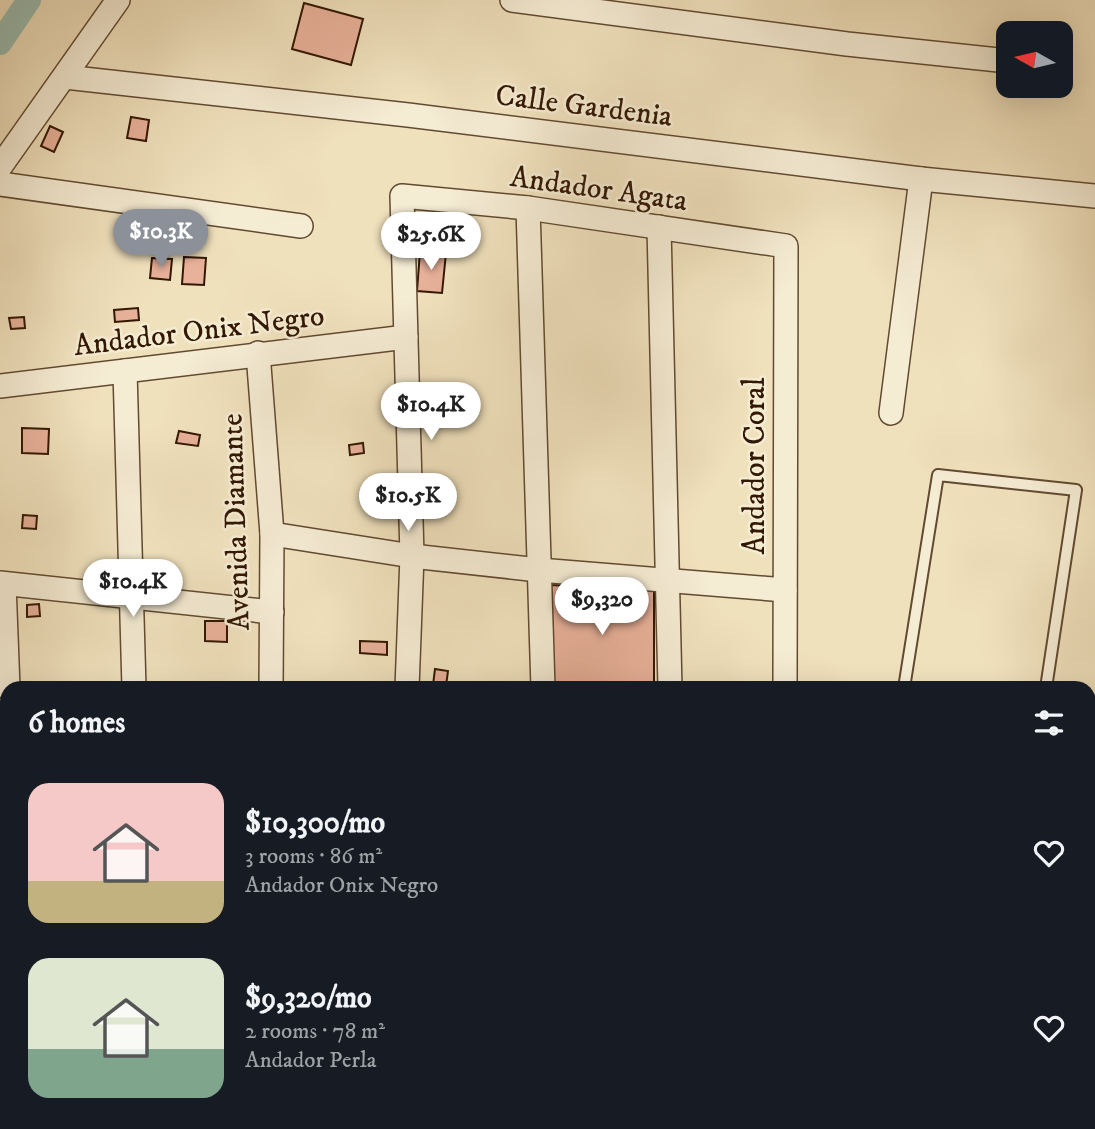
<!DOCTYPE html>
<html lang="en">
<head>
<meta charset="utf-8">
<style>
	:root { --surface:#171b24; --page:#242831; --text:#f1f3f6; --muted:#9ea1a6; --accent:#8c9099 }
	body { margin:0; font-family:"IM FELL DW Pica",serif; background:var(--page); color:var(--text); height:100vh; display:flex; flex-direction:column; font-size:26px; white-space:nowrap }
	* { box-sizing:border-box; margin:0 }
	p { font-size:23px; color:var(--muted) }
	.icon { flex:none; width:38px; height:38px; fill:none; stroke:currentColor; stroke-width:2; stroke-linecap:round; stroke-linejoin:round }
	.map { position:relative; flex:1; overflow:hidden }
	.panel { position:absolute; left:0px; top:681px; width:1096px; height:450px; display:flex; flex-direction:column; background:var(--surface); border-radius:21px 21px 0 0; box-shadow:0 7px 28px #0002 }
	.panel>* { flex:none }
	.needle { width:46px; rotate:278deg }
	.tools { position:absolute; left:996px; top:21px; display:grid; gap:14px }
	.tools a { display:grid; place-items:center; width:77px; height:77px; border-radius:14px; background:var(--surface); box-shadow:0 7px 28px #0002; font-size:35px }
	.price { position:absolute; translate:-50% -60px; padding:0 16px; border-radius:24px; background:#fff; color:#222; font-size:23px; line-height:46px; filter:drop-shadow(0 2px 4px #0008) }
	.price::after { content:''; position:absolute; left:50%; top:42px; width:21px; height:16px; margin-left:-10px; background:inherit; clip-path:polygon(0 0,100% 0,50% 100%) }
	.price.on { background:var(--accent); color:#fff }
	ul { padding:0; list-style:none }
	li { display:flex; align-items:center; gap:21px; height:175px; padding:0 28px }
	li span { display:grid; place-items:center; flex:none; width:196px; height:140px; border-radius:21px; color:#555 }
	li>.icon { margin-inline-start:auto }
	span .icon { width:84px; height:84px; fill:#fffc; stroke-width:1 }
	li b { font-size:30px }
	h2 { display:flex; justify-content:space-between; align-items:center; height:84px; padding:0 28px; font-size:30px }
	.map>svg:first-child { display:block }
	.lines { fill:none; stroke-linecap:round; stroke-linejoin:round }
	.stream { stroke:#707b6b; stroke-width:7 }
	.canal { stroke:#9abeb2; stroke-width:24 }
	.building { fill:#e8b19a; stroke:#321701; stroke-width:2 }
	.service-casing { stroke:#624a30; stroke-width:14 }
	.minor-casing { stroke:#624a30; stroke-width:26 }
	.secondary-casing { stroke:#321701; stroke-width:35 }
	.primary-casing { stroke:#321701; stroke-width:38 }
	.service { stroke:#f5ecd4; stroke-width:10 }
	.minor { stroke:#f5ecd4; stroke-width:23 }
	.secondary { stroke:#f5ecd4; stroke-width:32 }
	.primary { stroke:#e8c07e; stroke-width:35 }
	.labels { text-anchor:middle; stroke-width:5; stroke-linejoin:round; paint-order:stroke }
	.street-label { font-size:30px; fill:#321701; stroke:#f5ecd4 }
</style>
</head>
<body>
<div class="map">
<svg width="1095" height="1129" viewBox="0 0 1095 1129">
	<rect width="100%" height="100%" fill="#f0e1bd"/>
	<filter id="stains"><feTurbulence type="fractalNoise" baseFrequency=".00286" numOctaves="4"/><feColorMatrix values="0 0 0 0 .2 0 0 0 0 .09 0 0 0 0 .02 0 0 0 .5 -.17"/></filter>
	<radialGradient id="worn" r=".72"><stop offset=".6" stop-color="#630" stop-opacity="0"/><stop offset="1" stop-color="#630" stop-opacity=".3"/></radialGradient>
	<g class="lines">
		<g class="stream">
			<path d="M260 1124 268 1129"/>
			<path d="M342 1124 354 1129"/>
		</g>
		<path class="canal" d="M0 43 29 0"/>
	</g>
	<g class="building">
		<path d="M304 3 363 19 351 65 292 49Z"/>
		<path d="M131 117 149 120 146 141 127 138Z"/>
		<path d="M50 126 63 132 54 152 41 146Z"/>
		<path d="M420 251 446 253 442 293 417 291Z"/>
		<path d="M184 257 206 258 204 285 182 284Z"/>
		<path d="M152 258 172 259 170 280 150 278Z"/>
		<path d="M138 308 139 320 115 322 114 310Z"/>
		<path d="M24 317 25 328 11 329 9 318Z"/>
		<path d="M22 428 49 429 48 454 22 453Z"/>
		<path d="M179 431 200 435 198 446 176 443Z"/>
		<path d="M363 443 364 453 350 455 349 445Z"/>
		<path d="M23 515 37 516 36 529 22 528Z"/>
		<path d="M549 585 654 589V688H551Z"/>
		<path d="M39 604 40 616 27 617V605Z"/>
		<path d="M205 621H227V642L205 641Z"/>
		<path d="M360 641 387 642V655L360 653Z"/>
		<path d="M435 669 448 671 446 686 433 685Z"/>
		<path d="M560 1124H628L627 1129H557Z"/>
	</g>
	<g class="lines">
		<defs>
			<g id="service">
				<path d="M904 688 938 475 1076 490 1046 688"/>
				<path d="M1088 1049 1095 1047"/>
				<path d="M961 1129 962 1124"/>
				<path d="M991 1129 992 1124"/>
			</g>
			<g id="minor">
				<path d="M512 0 847 44 1008 61"/>
				<path d="M65 77 408 115 921 179 1095 196"/>
				<path d="M0 167 118 0"/>
				<path d="M0 184 301 226"/>
				<path d="M528 208 543 688"/>
				<path d="M659 227 670 688"/>
				<path d="M258 353 272 534 271 688"/>
				<path d="M125 371 134 688"/>
				<path d="M0 386 406 337"/>
				<path d="M891 413 921 179"/>
				<path d="M272 534 412 556 539 570 785 590"/>
				<path d="M0 583 272 612"/>
				<path d="M4 584 8 688"/>
				<path d="M407 688 412 556 402 196 528 208 786 246 785 686"/>
				<path d="M0 891 7 890"/>
			</g>
			<g id="secondary">
				<path d="M0 1043 7 1039"/>
				<path d="M429 1124 440 1129"/>
				<path d="M479 1124 491 1129"/>
			</g>
			<g id="primary">
				<path d="M0 1087 7 1092"/>
				<path d="M43 1124 48 1129"/>
			</g>
		</defs>
		<use href="#service" class="service-casing"/>
		<use href="#minor" class="minor-casing"/>
		<use href="#secondary" class="secondary-casing"/>
		<use href="#primary" class="primary-casing"/>
		<use href="#service" class="service"/>
		<use href="#minor" class="minor"/>
		<use href="#secondary" class="secondary"/>
		<use href="#primary" class="primary"/>
	</g>
	<g class="labels">
		<g class="street-label">
			<text transform="translate(584 105) rotate(7)" y="10">Calle Gardenia</text>
			<text transform="translate(599 188) rotate(8)" y="10">Andador Agata</text>
			<text transform="translate(199 330) rotate(-7)" y="10">Andador Onix Negro</text>
			<text transform="translate(754 466) rotate(-90)" y="10">Andador Coral</text>
			<text transform="translate(235 522) rotate(-92)" y="10">Avenida Diamante</text>
		</g>
	</g>
	<rect width="100%" height="100%" filter="url(#stains)"/>
	<rect width="100%" height="100%" fill="url(#worn)"/>
</svg>
<div class="tools">
<a><svg class="needle" viewBox="-14 -14 28 28"><path d="M0-13l5 13h-10z" fill="#e53935"/><path d="M0 13l5-13h-10z" fill="#9ea1a6"/></svg></a>
</div>
<b class="price on" style="left:161px;top:269px">$10.3K</b>
<b class="price" style="left:431px;top:272px">$25.6K</b>
<b class="price" style="left:431px;top:442px">$10.4K</b>
<b class="price" style="left:408px;top:533px">$10.5K</b>
<b class="price" style="left:133px;top:619px">$10.4K</b>
<b class="price" style="left:602px;top:637px">$9,320</b>
<section class="panel">
<h2>6 homes<svg class="icon" aria-label="filters" viewBox="0 0 24 24"><path d="M4 7h16M4 17h16"/><circle cx="9" cy="7" r="2"/><circle cx="15" cy="17" r="2"/></svg></h2>
<ul>
<li><span style="background:linear-gradient(#f6c9c9 70%,#c2b280 0)"><svg class="icon" aria-label="home" viewBox="0 0 24 24"><path d="M3 11l9-7 9 7M6 9v11h12V9"/></svg></span><div><b>$10,300/mo</b><p>3 rooms · 86 m²</p><p>Andador Onix Negro</p></div><svg class="icon" aria-label="heart" viewBox="0 0 24 24"><path d="M12 20l-8-8c-3-5 5-10 8-4 3-6 11-1 8 4z"/></svg></li>
<li><span style="background:linear-gradient(#dfe7d0 65%,#7fa58c 0)"><svg class="icon" aria-label="home" viewBox="0 0 24 24"><path d="M3 11l9-7 9 7M6 9v11h12V9"/></svg></span><div><b>$9,320/mo</b><p>2 rooms · 78 m²</p><p>Andador Perla</p></div><svg class="icon" aria-label="heart" viewBox="0 0 24 24"><path d="M12 20l-8-8c-3-5 5-10 8-4 3-6 11-1 8 4z"/></svg></li>
</ul>
</section>
</div>
</body>
</html>
